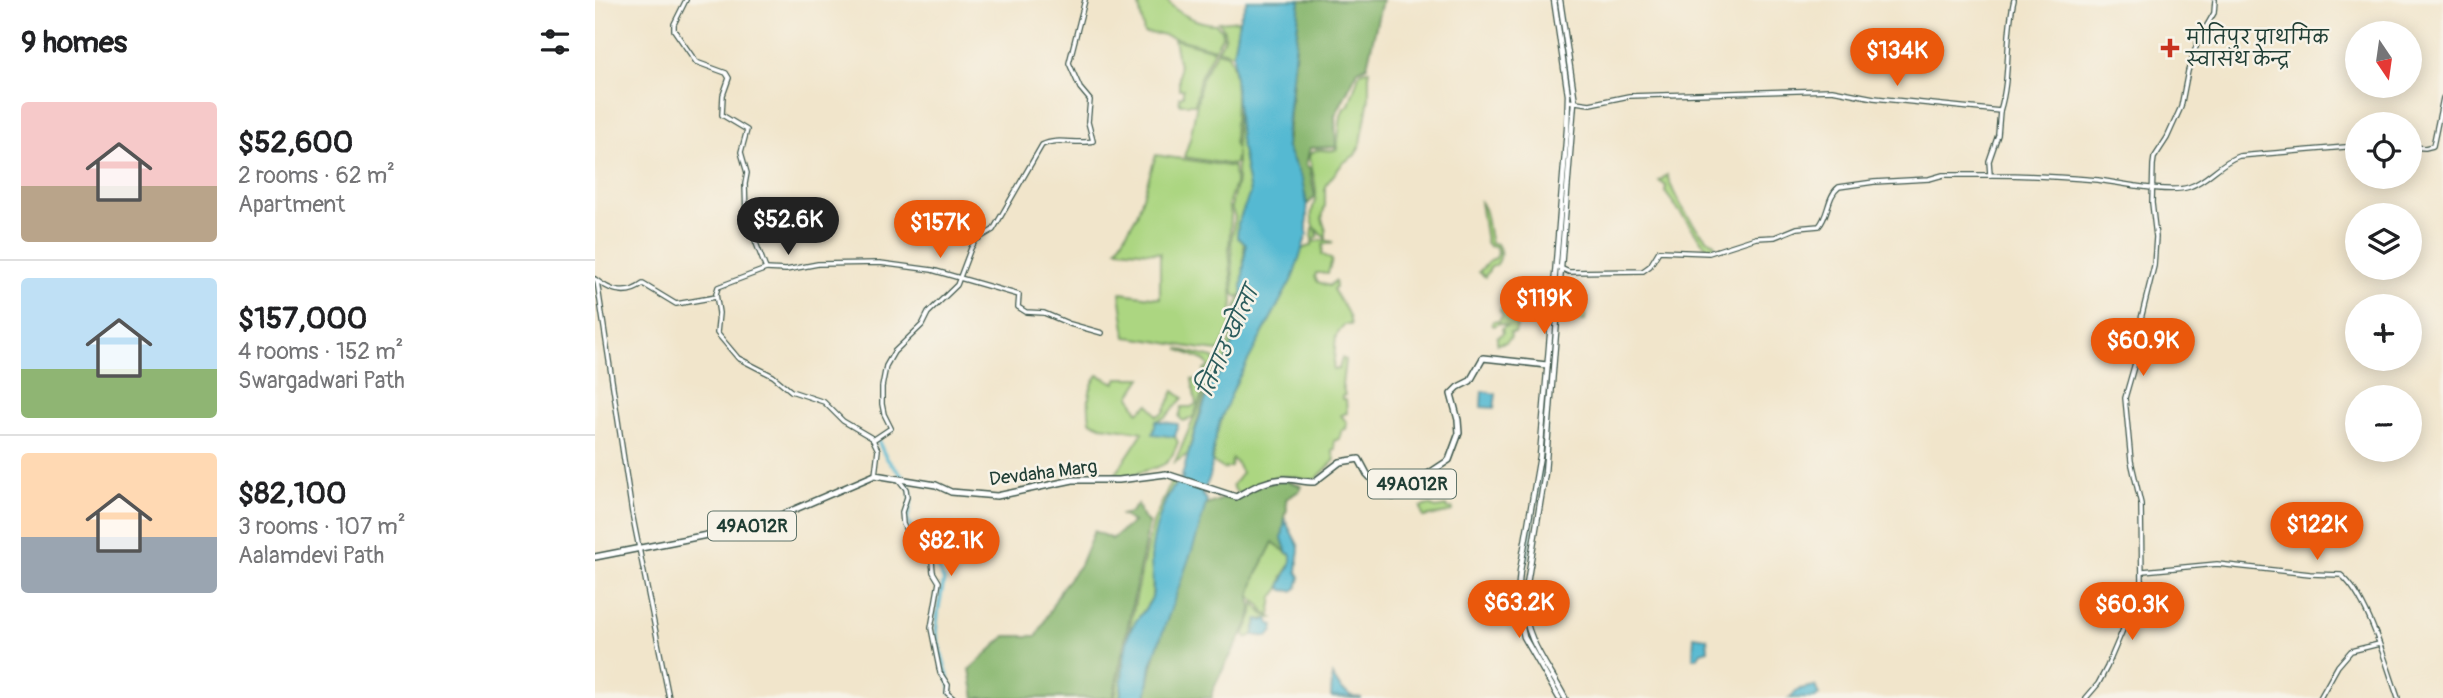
<!DOCTYPE html>
<html lang="en">
<head>
<meta charset="utf-8">
<style>
	:root { --surface:#fff; --page:#f2f2f2; --text:#202124; --muted:#757577; --line:#e0e0e0; --accent:#ea580c }
	body { margin:0; font-family:Pangolin,"Playpen Sans Deva",sans-serif; background:var(--page); color:var(--text); height:100vh; display:flex; flex-direction:column; font-size:26px; white-space:nowrap }
	* { box-sizing:border-box; margin:0 }
	p { font-size:23px; color:var(--muted) }
	.icon { flex:none; width:38px; height:38px; fill:none; stroke:currentColor; stroke-width:2; stroke-linecap:round; stroke-linejoin:round }
	.map { position:relative; flex:1; overflow:hidden }
	.details { display:flex; flex-direction:column; background:var(--surface); width:595px }
	.details>* { flex:none }
	.needle { width:46px; rotate:167deg }
	.controls { position:absolute; left:1750px; top:21px; display:grid; gap:14px }
	.controls a { display:grid; place-items:center; width:77px; height:77px; border-radius:50%; background:var(--surface); box-shadow:0 4px 18px #0003; font-size:35px }
	.price { position:absolute; translate:-50% -60px; padding:0 16px; border-radius:24px; background:var(--accent); color:#fff; font-size:23px; line-height:46px; filter:drop-shadow(0 2px 4px #0008) }
	.price::after { content:''; position:absolute; left:50%; top:42px; width:21px; height:16px; margin-left:-10px; background:inherit; clip-path:polygon(0 0,100% 0,50% 100%) }
	.price.current { background:#222; color:#fff }
	ul { padding:0; list-style:none }
	li { display:flex; align-items:center; gap:21px; height:175px; padding:0 21px }
	li+li { border-top:2px solid var(--line) }
	li span { display:grid; place-items:center; flex:none; width:196px; height:140px; border-radius:7px; color:#555 }
	li>.icon { margin-inline-start:auto }
	span .icon { width:84px; height:84px; fill:#fffc; stroke-width:1 }
	li b { font-size:30px }
	h2 { display:flex; justify-content:space-between; align-items:center; height:84px; padding:0 21px; font-size:30px }
	main { display:flex; flex:1; min-height:0 }
	.map>svg:first-child { display:block }
	.green { fill:#acd681; stroke:#668a5a; stroke-width:2 }
	.forest { fill:#89b76f; stroke:#547a52; stroke-width:2 }
	.water { fill:#54b9d2; stroke:#3a7b83; stroke-width:2 }
	.lines { fill:none; stroke-linecap:round; stroke-linejoin:round }
	.stream { stroke:#54b9d2; stroke-width:2 }
	.canal { stroke:#54b9d2; stroke-width:3.5 }
	.tertiary-casing { stroke:#3e564b; stroke-width:6 }
	.secondary-casing { stroke:#3e564b; stroke-width:7 }
	.primary-casing { stroke:#3e564b; stroke-width:8 }
	.tertiary { stroke:#fff; stroke-width:3.5 }
	.secondary { stroke:#fff; stroke-width:4.5 }
	.primary { stroke:#fff; stroke-width:5 }
	.poi-dot { fill:#c8321e; stroke:#f7f3e8; stroke-width:2.5 }
	.labels { text-anchor:middle; stroke-width:5; stroke-linejoin:round; paint-order:stroke }
	.shield { fill:#f7f3e8; stroke:#60746a; stroke-width:2 }
	.shield-label { font-size:18px; font-weight:bold; fill:#1f3d34 }
	.poi-label { font-size:19px; fill:#1f3d34; stroke:#f7f3e8; text-anchor:start }
	.street-label { font-size:19px; fill:#1f3d34; stroke:#f7f3e8 }
	.water-label { font-size:21px; font-style:italic; fill:#2c5c5c; stroke:#f7f3e8 }
</style>
</head>
<body>
<main>
<section class="details">
<h2>9 homes<svg class="icon" aria-label="filters" viewBox="0 0 24 24"><path d="M4 7h16M4 17h16"/><circle cx="9" cy="7" r="2"/><circle cx="15" cy="17" r="2"/></svg></h2>
<ul>
<li><span style="background:linear-gradient(#f6c9c9 60%,#b9a48a 0)"><svg class="icon" aria-label="home" viewBox="0 0 24 24"><path d="M3 11l9-7 9 7M6 9v11h12V9"/></svg></span><div><b>$52,600</b><p>2 rooms · 62 m²</p><p>Apartment</p></div></li>
<li><span style="background:linear-gradient(#bfe0f5 65%,#8fb573 0)"><svg class="icon" aria-label="home" viewBox="0 0 24 24"><path d="M3 11l9-7 9 7M6 9v11h12V9"/></svg></span><div><b>$157,000</b><p>4 rooms · 152 m²</p><p>Swargadwari Path</p></div></li>
<li><span style="background:linear-gradient(#ffd9b3 60%,#9aa5b1 0)"><svg class="icon" aria-label="home" viewBox="0 0 24 24"><path d="M3 11l9-7 9 7M6 9v11h12V9"/></svg></span><div><b>$82,100</b><p>3 rooms · 107 m²</p><p>Aalamdevi Path</p></div></li>
</ul>
</section>
<div class="map">
<svg width="1848" height="698" viewBox="0 0 1848 698">
	<rect width="100%" height="100%" fill="#f7f3e8"/>
	<filter id="ink" filterUnits="userSpaceOnUse"><feTurbulence type="fractalNoise" baseFrequency=".0143" numOctaves="2"/><feDisplacementMap in="SourceGraphic" scale="14" xChannelSelector="R" yChannelSelector="G"/><feConvolveMatrix kernelMatrix="1 2 1 2 8 2 1 2 1" color-interpolation-filters="sRGB"/></filter>
	<filter id="wash" filterUnits="userSpaceOnUse"><feTurbulence type="fractalNoise" baseFrequency=".00686" numOctaves="4" result="noise"/><feDisplacementMap in="SourceGraphic" scale="28" xChannelSelector="R" yChannelSelector="G"/><feGaussianBlur stdDeviation="1.57" result="paint"/><feColorMatrix in="noise" values="0 0 0 0 0 0 0 0 0 0 0 0 0 0 0 0 0 1.4 0 .05"/><feComposite in="paint" operator="in"/></filter>
	<g filter="url(#wash)">
		<rect width="100%" height="100%" fill="#f1e5cb"/>
		<g class="green">
			<path d="M543 0H572C581 14 605 24 621 24L627 30V36L620 49 565 34 549 33Z"/>
			<path d="M644 20 638 54 623 49C629 40 634 31 623 22Z"/>
			<path d="M579 39 619 50 605 77 600 104H585L584 97 588 96V89H584V66Z"/>
			<path d="M622 51 633 54C646 77 639 116 639 142L641 149 642 111 655 193 650 208 648 293 643 297 639 294 636 241 640 217 636 207 642 181V152L640 163 638 165 589 157 595 139 607 77Z"/>
			<path d="M774 70V98L766 143 760 155 748 163 730 186V205L727 219 731 231V239L721 229 723 237 717 240 718 228H720C711 208 723 206 721 190 720 179 717 168 714 157 720 144 732 154 742 149L746 116 749 108 754 105 764 75 767 71Z"/>
			<path d="M561 155 639 167 640 183 633 205 636 214 634 248 638 302 635 329 624 351C592 348 563 340 531 337L525 293 565 298V253L522 249 542 215Z"/>
			<path d="M1072 175C1078 195 1100 233 1119 243L1121 248 1111 247 1070 192 1071 186 1064 181Z"/>
			<path d="M885 202C893 211 892 231 896 243L902 244C908 252 906 265 896 267L890 277 884 272 895 260 901 258 903 253 901 247 894 246 891 242Z"/>
			<path d="M727 240 738 242 728 245 727 254 737 260 733 273H721L720 277 723 282 734 286 740 281 741 287 738 289C745 303 754 310 756 325H749L741 336 738 370 744 369 747 358 750 360 747 385 750 395 747 396V399H751L752 413 746 415 752 423 751 429 747 430 744 439 739 441 740 449 737 450 740 460 721 479C712 481 707 478 698 477 679 474 658 482 644 495L637 486 647 473 641 462 637 459 636 467 629 469 618 462C619 455 618 447 620 440 636 372 686 316 707 249L717 245V242Z"/>
			<path d="M648 295C649 328 631 357 616 386 605 407 599 431 593 454L580 462 619 372C623 359 632 350 636 337 641 322 638 306 648 295Z"/>
			<path d="M988 295 991 305 990 321H980L976 318 982 296Z"/>
			<path d="M909 303 915 305 913 317 922 326 920 333H915L916 337 911 342 902 344V337L908 333 907 328 912 326 904 323 899 326 897 324 898 321H904L908 315 905 311Z"/>
			<path d="M583 349 619 358 620 361 599 415 597 418 588 421 584 417 587 407H596L601 404 597 379 609 383 611 380 609 370 614 367 610 361Z"/>
			<path d="M503 375 520 383 523 378H547L535 396 543 412 554 404 562 416 569 412 579 391 588 398 571 417 561 421 559 433 580 437 583 442C573 469 569 464 546 472 536 475 529 477 518 478L548 432 506 426 495 421C493 405 492 388 503 375Z"/>
			<path d="M568 475 584 480 572 496 565 516 556 559 558 573 557 598 534 632 525 698H520L551 550 559 520 575 484 573 478 565 476Z"/>
			<path d="M834 505 841 508 852 506 853 509 857 508 858 510 853 513 828 517 826 507Z"/>
			<path d="M678 542 692 553 696 554V564L688 576 685 588 678 597 675 616 669 613 666 606 655 596 661 576Z"/>
			<path d="M659 602 668 614 677 618 662 620 658 635 651 638 650 633 658 614Z"/>
		</g>
		<g class="forest">
			<path d="M705 0H787L772 66 763 70 740 116 741 147 715 148 711 165 715 168 720 197 712 205 707 180 692 148Z"/>
			<path d="M691 480 706 486 704 491 691 499 692 510 689 516 690 520 687 538 692 553 678 542 661 576 655 596 657 609 654 622 625 675 617 692V698H551C561 631 592 571 609 506L632 497 643 498 668 484Z"/>
			<path d="M543 504 547 517 554 523 518 698H380L375 669 411 636H442L466 589 485 565 499 531 517 539 538 522 526 515 535 513Z"/>
		</g>
		<g class="water">
			<path d="M652 0H705L691 137 692 148 707 180 712 205V234L698 277 641 383 625 421 619 444 615 477 607 494 612 500 601 539 556 665 551 698H525C528 677 528 654 534 634 538 620 552 611 557 597 560 586 556 572 556 560 556 539 570 487 589 477L587 476 599 434 615 387 628 368 646 322 649 308 647 286 651 244 642 237 643 223 655 193 645 139 638 54 644 20Z"/>
			<path d="M887 391 901 394 899 408 886 407Z"/>
			<path d="M561 421 583 424 580 437 558 434Z"/>
			<path d="M690 520 704 547 702 572 705 577 702 588 697 591 688 590 685 586 696 564V554L692 553 687 538Z"/>
			<path d="M663 619 668 621 673 619 675 624 679 625 678 631 673 637 658 635Z"/>
			<path d="M1099 636 1112 638 1113 650 1106 652 1102 658H1098Z"/>
			<path d="M737 675 746 689 758 697 767 698 736 697Z"/>
			<path d="M1220 686 1224 695 1220 698H1194L1205 689Z"/>
		</g>
		<g class="lines">
			<g class="stream">
				<path d="M962 0 976 99"/>
				<path d="M964 265 965 249"/>
				<path d="M956 364 964 267"/>
				<path d="M930 568 948 463 956 367"/>
				<path d="M929 571C925 596 925 618 937 642"/>
			</g>
			<path class="canal" d="M283 440C286 447 289 455 293 460 312 482 323 488 312 519L325 546 335 548C341 559 342 570 349 580 346 597 340 618 342 635 344 651 357 683 356 693"/>
		</g>
	</g>
	<g filter="url(#ink)">
		<g class="lines">
			<defs>
				<g id="tertiary">
					<path d="M91 0 79 24V30L101 62 131 73 134 78 128 95 127 115 152 130 146 152 152 173 150 184 151 217 171 269 123 287 121 294 124 313 122 333 143 358 178 376 196 391 229 402 248 421 277 438 283 450 280 475"/>
					<path d="M973 101 995 104 1034 96 1237 90 1279 98 1405 111 1403 135 1394 161 1395 175C1431 175 1467 177 1503 180 1525 183 1575 194 1594 187 1613 181 1625 162 1644 156L1762 146"/>
					<path d="M1405 111C1416 76 1410 36 1419 0"/>
					<path d="M1815 147 1830 148 1838 146 1848 98"/>
					<path d="M961 266 974 272 1048 271 1055 266 1064 251 1114 253 1161 238 1180 237 1202 228 1224 226C1234 215 1232 196 1244 187L1279 182 1334 179 1348 175H1395"/>
					<path d="M171 269 191 270 223 264 285 263 337 270 424 295 423 307 431 312 449 313 475 324 507 333"/>
					<path d="M0 279C15 291 31 297 48 284L81 304 121 297"/>
					<path d="M2 281 37 513 74 698"/>
					<path d="M278 440 296 428 289 414 287 404V387L291 366 299 352 327 325 333 313 362 285 376 248 381 240 398 230 447 145C462 137 482 145 498 141L493 122 495 100 485 88 474 63 490 0"/>
					<path d="M303 479 311 489 312 497 307 512 308 524 319 546 334 553 337 561 338 572 344 582 336 628 345 673 353 685 352 693 358 698"/>
					<path d="M1548 571 1622 564 1715 574 1746 575C1773 597 1791 664 1803 698"/>
					<path d="M1491 698 1503 684 1512 667 1547 585 1546 504 1536 461 1530 398 1540 363 1541 339 1559 266 1561 237 1557 203 1558 165 1559 158 1572 138 1586 107 1593 71 1603 41 1619 13 1620 0"/>
					<path d="M1725 698 1743 666 1756 651 1784 644"/>
				</g>
				<g id="secondary">
					<path d="M959 0 973 95 972 129 945 456 925 571 922 605 929 637 964 698"/>
					<path d="M965 0 980 102"/>
					<path d="M970 698C954 667 929 638 929 602L950 473 979 102"/>
				</g>
				<path id="primary" d="M0 557 163 525 280 475 341 485 356 492 402 496 478 480H524L571 474 641 497C657 488 670 480 689 479 699 479 709 482 719 482L745 462 764 459 772 474 790 493 798 497 854 460 864 433 863 420 856 394 863 387 875 381 888 358 952 365"/>
			</defs>
			<use href="#tertiary" class="tertiary-casing"/>
			<use href="#secondary" class="secondary-casing"/>
			<use href="#primary" class="primary-casing"/>
			<use href="#tertiary" class="tertiary"/>
			<use href="#secondary" class="secondary"/>
			<use href="#primary" class="primary"/>
		</g>
	</g>
	<path class="poi-dot" d="M1571.5 37.5h7v7h7v7h-7v7h-7v-7h-7v-7h7z"/>
	<g class="labels">
		<g class="shield">
			<rect x="773" y="469.5" width="88" height="29" rx="5"/>
			<rect x="113" y="511.5" width="88" height="29" rx="5"/>
		</g>
		<g class="shield-label">
			<text x="817" y="490">49A012R</text>
			<text x="157" y="532">49A012R</text>
		</g>
		<g class="poi-label">
			<text x="1591" y="44">मोतिपुर प्राथमिक<tspan x="1591" dy="22">स्वासथ केन्द्र</tspan></text>
		</g>
		<g class="street-label">
			<text transform="translate(448 472) rotate(-7)" y="7">Devdaha Marg</text>
		</g>
		<g class="water-label">
			<text transform="translate(633 342) rotate(-66)" y="7">तिनाउ खोला</text>
		</g>
	</g>
</svg>
<div class="controls">
<a><svg class="needle" viewBox="-14 -14 28 28"><path d="M0-13l5 13h-10z" fill="#e53935"/><path d="M0 13l5-13h-10z" fill="#757577"/></svg></a>
<a><svg class="icon" aria-label="locate" viewBox="0 0 24 24"><circle cx="12" cy="12" r="6"/><path d="M12 2v4M12 18v4M2 12h4M18 12h4"/></svg></a>
<a><svg class="icon" aria-label="layers" viewBox="0 0 24 24"><path d="M12 4l9 5-9 5-9-5zM3 14l9 5 9-5"/></svg></a>
<a>+</a>
<a>−</a>
</div>
<b class="price" style="left:1302px;top:88px">$134K</b>
<b class="price current" style="left:193px;top:257px">$52.6K</b>
<b class="price" style="left:345px;top:260px">$157K</b>
<b class="price" style="left:949px;top:336px">$119K</b>
<b class="price" style="left:1548px;top:378px">$60.9K</b>
<b class="price" style="left:1722px;top:562px">$122K</b>
<b class="price" style="left:356px;top:578px">$82.1K</b>
<b class="price" style="left:924px;top:640px">$63.2K</b>
<b class="price" style="left:1537px;top:642px">$60.3K</b>
</div>
</main>
</body>
</html>
